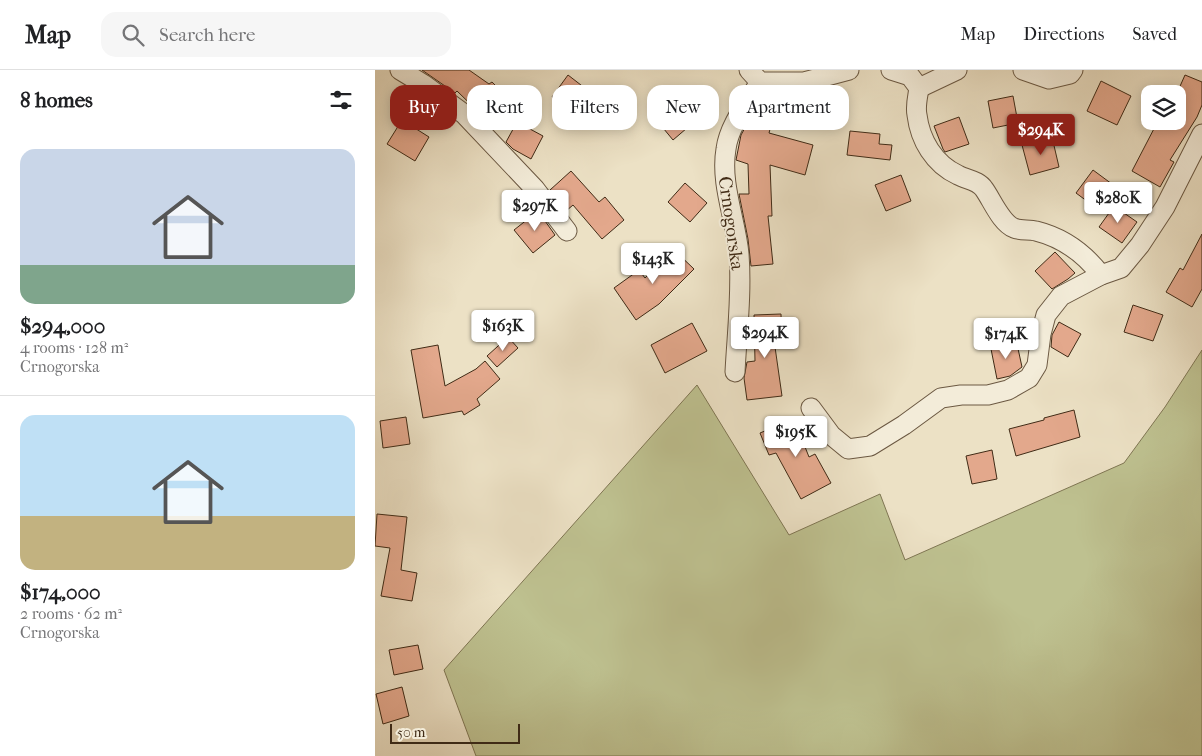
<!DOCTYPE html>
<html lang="en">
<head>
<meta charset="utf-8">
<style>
	:root { --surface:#fff; --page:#f6f6f6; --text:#202124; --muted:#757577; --line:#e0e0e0; --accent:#8f2418 }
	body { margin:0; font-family:"IM FELL French Canon",serif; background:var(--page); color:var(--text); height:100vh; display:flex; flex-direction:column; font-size:19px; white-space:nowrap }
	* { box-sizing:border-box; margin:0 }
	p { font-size:16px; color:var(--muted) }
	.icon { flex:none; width:28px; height:28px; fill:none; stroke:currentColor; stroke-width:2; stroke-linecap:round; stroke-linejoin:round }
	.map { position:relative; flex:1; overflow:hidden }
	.drawer { display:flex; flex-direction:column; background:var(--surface); width:375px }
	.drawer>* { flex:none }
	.hud { position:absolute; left:15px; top:15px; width:475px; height:45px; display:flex; gap:10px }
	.controls { position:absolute; left:766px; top:15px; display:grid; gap:10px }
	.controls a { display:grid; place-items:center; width:45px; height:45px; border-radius:10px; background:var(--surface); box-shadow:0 2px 12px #0003; font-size:25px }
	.scale { position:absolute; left:15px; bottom:12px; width:130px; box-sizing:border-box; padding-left:5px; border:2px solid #402b16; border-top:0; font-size:14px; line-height:18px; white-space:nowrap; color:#402b16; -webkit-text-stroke:4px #f3ecd9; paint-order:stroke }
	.price { position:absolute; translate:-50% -42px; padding:0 11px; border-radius:5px; background:#fff; color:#222; font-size:16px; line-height:32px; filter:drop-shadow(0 1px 2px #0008) }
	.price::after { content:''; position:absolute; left:50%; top:30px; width:15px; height:11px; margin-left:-8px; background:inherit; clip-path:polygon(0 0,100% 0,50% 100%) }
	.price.current { background:var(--accent); color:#fff }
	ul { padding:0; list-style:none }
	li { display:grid; align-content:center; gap:10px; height:265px; padding:0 20px }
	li+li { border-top:1px solid var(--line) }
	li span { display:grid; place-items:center; height:155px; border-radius:15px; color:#555 }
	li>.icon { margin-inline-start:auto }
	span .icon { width:90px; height:90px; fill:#fffc; stroke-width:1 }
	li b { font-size:21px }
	h2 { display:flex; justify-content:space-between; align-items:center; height:60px; padding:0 20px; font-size:21px }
	.tag { padding:0 18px; border-radius:15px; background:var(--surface); box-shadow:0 2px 12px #0003; font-size:18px; line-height:45px }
	.tag.current { background:var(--accent); color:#fff }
	header { display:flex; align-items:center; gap:30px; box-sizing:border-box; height:70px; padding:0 25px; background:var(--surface); border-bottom:1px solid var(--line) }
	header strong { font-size:24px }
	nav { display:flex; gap:28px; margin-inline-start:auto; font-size:18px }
	.search { width:350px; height:45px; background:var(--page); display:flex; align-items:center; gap:12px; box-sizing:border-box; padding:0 18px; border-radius:15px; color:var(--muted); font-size:19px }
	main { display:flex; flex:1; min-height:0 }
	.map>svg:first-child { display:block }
	.green { fill:#bec190; stroke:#7f7653 }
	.building { fill:#e3a88c; stroke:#402b16 }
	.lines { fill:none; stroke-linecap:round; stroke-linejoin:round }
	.street-casing { stroke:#6b5842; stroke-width:21 }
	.street { stroke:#f3ecd9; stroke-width:19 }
	.labels { text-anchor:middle; stroke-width:4; stroke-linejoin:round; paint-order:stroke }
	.street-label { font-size:19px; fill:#402b16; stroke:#f3ecd9 }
</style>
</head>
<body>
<header>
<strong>Map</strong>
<div class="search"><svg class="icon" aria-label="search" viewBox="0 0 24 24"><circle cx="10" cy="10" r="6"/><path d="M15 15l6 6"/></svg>Search here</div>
<nav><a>Map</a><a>Directions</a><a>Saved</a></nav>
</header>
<main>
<section class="drawer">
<h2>8 homes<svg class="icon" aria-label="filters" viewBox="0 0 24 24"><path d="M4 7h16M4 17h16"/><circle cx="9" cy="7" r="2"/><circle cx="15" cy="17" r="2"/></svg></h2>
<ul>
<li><span style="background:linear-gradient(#c9d6e8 75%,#7fa58c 0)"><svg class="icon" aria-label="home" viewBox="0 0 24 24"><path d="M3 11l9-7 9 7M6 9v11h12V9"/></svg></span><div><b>$294,000</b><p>4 rooms · 128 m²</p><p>Crnogorska</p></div></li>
<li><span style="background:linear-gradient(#bfe0f5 65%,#c2b280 0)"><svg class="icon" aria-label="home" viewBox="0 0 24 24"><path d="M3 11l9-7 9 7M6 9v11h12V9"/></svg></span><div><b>$174,000</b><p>2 rooms · 62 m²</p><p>Crnogorska</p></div></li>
</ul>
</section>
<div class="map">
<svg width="827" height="686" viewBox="0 0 827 686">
	<rect width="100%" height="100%" fill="#ece1c5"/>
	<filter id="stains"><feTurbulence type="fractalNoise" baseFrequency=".004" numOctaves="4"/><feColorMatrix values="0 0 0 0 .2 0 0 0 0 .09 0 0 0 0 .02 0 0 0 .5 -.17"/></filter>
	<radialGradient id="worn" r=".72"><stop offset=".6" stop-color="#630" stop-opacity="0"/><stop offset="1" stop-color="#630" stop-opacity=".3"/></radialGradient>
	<path class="green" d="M827 280V686H101L69 600 322 315 414 465 505 424 530 490 749 393 790 337Z"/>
	<g class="building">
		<path d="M47 0H94L114 14 117 12 136 31 115 53 82 21 80 23Z"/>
		<path d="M193 5 224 29 208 50 177 27Z"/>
		<path d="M810 5 827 12V35L822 47 795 90 799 92 785 117 757 101 783 51H802V23Z"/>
		<path d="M726 11 756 26 742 55 712 41Z"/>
		<path d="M638 26 643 53 618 58 613 31Z"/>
		<path d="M300 30 319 52 298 70 279 47Z"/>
		<path d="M385 32 401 37 394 63 438 75 430 105 395 95 397 146H393L398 194 376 196 373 169 364 124H374L373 94 361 90 366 65 371 56 378 58Z"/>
		<path d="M584 47 594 74 570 82 568 79 559 56Z"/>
		<path d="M27 50 54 67 40 91 12 74Z"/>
		<path d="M142 52 168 66 156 89 138 79 131 72Z"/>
		<path d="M475 61 505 64 504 74 517 75 515 90 472 85Z"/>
		<path d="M677 67 684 97 655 105 647 75Z"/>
		<path d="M718 100 741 117 724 140 701 123Z"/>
		<path d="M196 101 224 132 230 127 249 150 227 169 198 135 191 141 175 120Z"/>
		<path d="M526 105 536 131 511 141 500 115Z"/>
		<path d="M310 113 332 133 315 152 293 132Z"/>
		<path d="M739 136 762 152 747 173 724 157Z"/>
		<path d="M163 141 180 165 158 183 139 160Z"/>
		<path d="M827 164V219L817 237 791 222 805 198 808 200Z"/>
		<path d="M298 179 319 199 284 234 261 250 239 218 264 200 270 208Z"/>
		<path d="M680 182 700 203 693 209 677 219 660 201Z"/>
		<path d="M758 235 788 245 778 271 749 262Z"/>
		<path d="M406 244 407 277H400L407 326 372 330 369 308 372 292 380 291 379 245Z"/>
		<path d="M684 252 706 264 693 287 676 277 677 265Z"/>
		<path d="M317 253 332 281 290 303 276 275Z"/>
		<path d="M133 267 143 278 122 297 112 286Z"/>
		<path d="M636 274H642L647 297 635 306 622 309 616 279Z"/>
		<path d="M63 275 70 316 101 299 110 291 125 309 102 329 105 335 89 345 87 341 48 348 36 280Z"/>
		<path d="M699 340 705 367 641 386 634 359 669 350V348Z"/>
		<path d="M31 347 35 374 8 378 5 351Z"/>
		<path d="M419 349 434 387 440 384 456 413 426 429 401 383 394 385 385 363Z"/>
		<path d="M617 380 622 409 597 414 591 386Z"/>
		<path d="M2 444 32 447 26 500 42 503 37 531 6 526 15 478 0 476Z"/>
		<path d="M43 575 48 599 19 605 14 580Z"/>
		<path d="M27 617 34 646 8 654 1 624Z"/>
	</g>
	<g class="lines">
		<defs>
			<g id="street">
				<path d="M25 0 48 14 89 44 160 119 192 161"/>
				<path d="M374 0 385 12H429L474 0"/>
				<path d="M516 0 535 6 544 18C543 26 540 36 542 45 545 70 559 94 583 105 592 110 603 110 609 119 617 130 626 153 639 158 646 161 654 159 661 161 689 168 709 183 726 205"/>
				<path d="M648 0 674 9 695 4 698 0"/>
				<path d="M544 18 582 0"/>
				<path d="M360 302C362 263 367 223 364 184 361 150 345 114 351 79 354 55 373 32 385 12"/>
				<path d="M436 338 456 365 473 379 495 376 529 355 566 328 586 325H613L633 320 654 308 662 295 666 264 671 245 686 226 726 205 746 198 765 175 790 137 827 64"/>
			</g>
		</defs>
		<use href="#street" class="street-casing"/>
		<use href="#street" class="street"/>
	</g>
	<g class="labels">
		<g class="street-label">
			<text transform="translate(357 153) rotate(82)" y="7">Crnogorska</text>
		</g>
	</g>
	<rect width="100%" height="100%" filter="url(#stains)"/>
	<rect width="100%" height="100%" fill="url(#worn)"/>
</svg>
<div class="controls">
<a><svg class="icon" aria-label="layers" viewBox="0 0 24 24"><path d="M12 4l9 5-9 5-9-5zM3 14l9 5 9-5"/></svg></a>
</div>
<div class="scale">50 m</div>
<b class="price current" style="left:666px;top:86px">$294K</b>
<b class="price" style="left:743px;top:154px">$280K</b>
<b class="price" style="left:160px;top:162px">$297K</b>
<b class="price" style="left:278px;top:215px">$143K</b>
<b class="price" style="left:128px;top:282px">$163K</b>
<b class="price" style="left:390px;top:289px">$294K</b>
<b class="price" style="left:631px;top:290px">$174K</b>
<b class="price" style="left:421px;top:388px">$195K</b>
<div class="hud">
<a class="tag current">Buy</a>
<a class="tag">Rent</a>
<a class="tag">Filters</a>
<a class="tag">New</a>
<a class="tag">Apartment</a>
</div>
</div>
</main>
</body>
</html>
